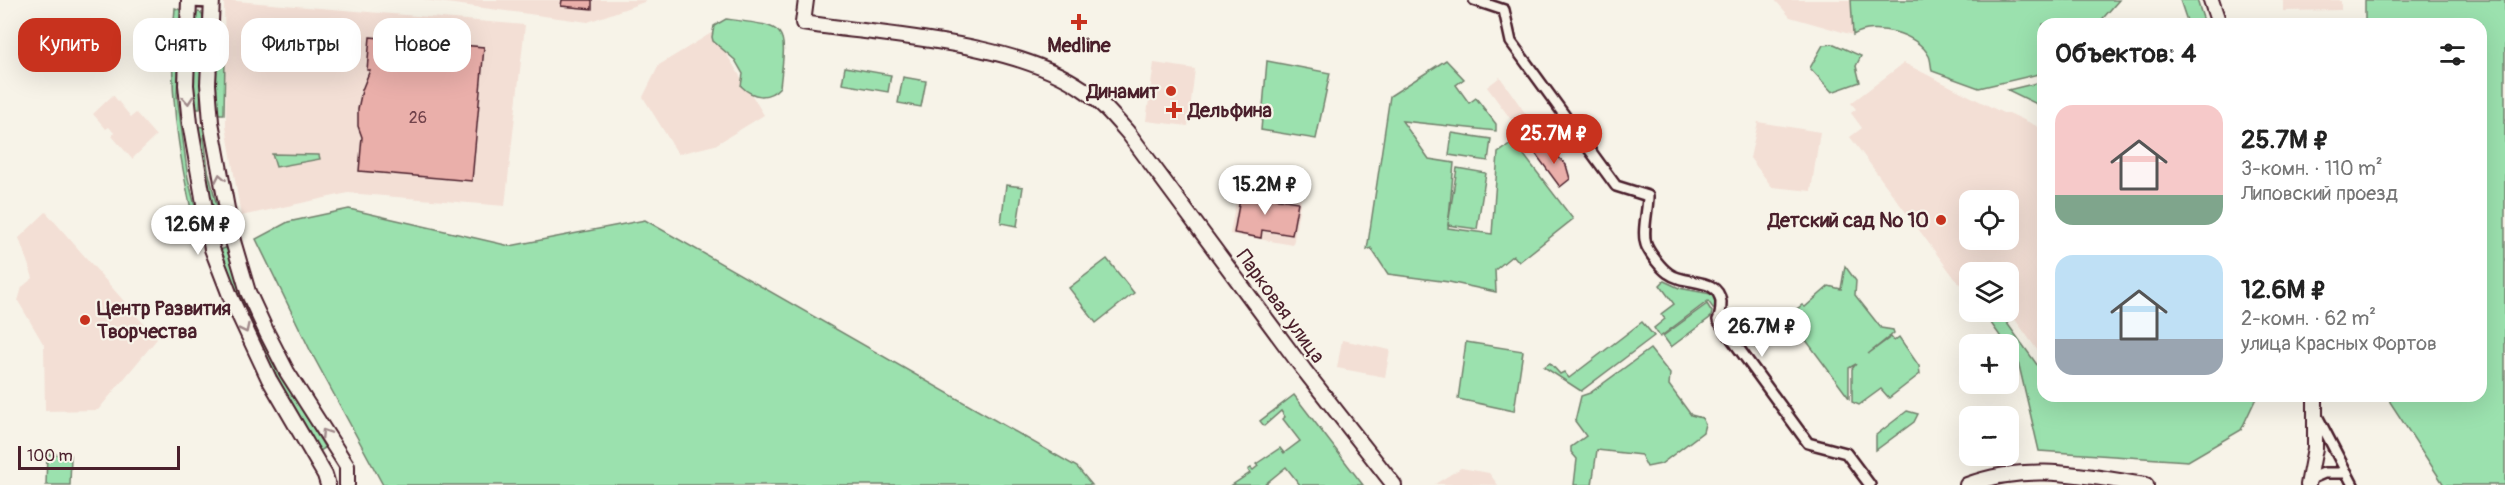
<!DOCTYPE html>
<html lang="ru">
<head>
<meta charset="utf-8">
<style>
	:root { --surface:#fff; --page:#f2f2f2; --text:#222; --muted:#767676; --accent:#c8321e }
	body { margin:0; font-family:Pangolin,sans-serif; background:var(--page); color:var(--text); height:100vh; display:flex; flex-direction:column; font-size:22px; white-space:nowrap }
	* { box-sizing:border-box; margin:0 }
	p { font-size:20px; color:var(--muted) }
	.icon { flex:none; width:33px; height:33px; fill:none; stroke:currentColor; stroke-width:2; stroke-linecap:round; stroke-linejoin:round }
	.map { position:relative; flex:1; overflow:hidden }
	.sheet { position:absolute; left:2037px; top:18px; width:450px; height:384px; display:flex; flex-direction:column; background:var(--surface); border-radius:18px; box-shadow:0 6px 24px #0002 }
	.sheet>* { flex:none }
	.banner { position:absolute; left:18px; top:18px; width:570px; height:54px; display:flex; gap:12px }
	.fabs { position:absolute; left:1959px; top:190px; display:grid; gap:12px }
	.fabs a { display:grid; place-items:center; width:60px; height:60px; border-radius:12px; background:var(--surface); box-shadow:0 6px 24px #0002; font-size:30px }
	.scale { position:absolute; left:18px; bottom:15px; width:162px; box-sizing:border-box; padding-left:6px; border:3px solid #4a1f2b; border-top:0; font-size:16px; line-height:21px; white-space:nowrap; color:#4a1f2b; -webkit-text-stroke:4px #f7f3e8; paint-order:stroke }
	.price { position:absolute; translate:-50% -51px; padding:0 14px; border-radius:21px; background:#fff; color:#222; font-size:20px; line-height:39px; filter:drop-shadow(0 2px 3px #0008) }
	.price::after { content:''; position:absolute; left:50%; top:36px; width:18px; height:14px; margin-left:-9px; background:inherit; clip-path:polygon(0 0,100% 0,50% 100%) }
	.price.active { background:var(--accent); color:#fff }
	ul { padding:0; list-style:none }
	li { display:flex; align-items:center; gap:18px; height:150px; padding:0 18px }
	li span { display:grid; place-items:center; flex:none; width:168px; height:120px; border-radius:18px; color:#555 }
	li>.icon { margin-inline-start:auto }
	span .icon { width:72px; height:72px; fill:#fffc; stroke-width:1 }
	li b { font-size:26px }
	h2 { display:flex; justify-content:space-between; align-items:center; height:72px; padding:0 18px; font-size:26px }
	.chip { padding:0 21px; border-radius:18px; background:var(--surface); box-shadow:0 6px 24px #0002; font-size:21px; line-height:54px }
	.chip.active { background:var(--accent); color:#fff }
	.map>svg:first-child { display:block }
	.built { fill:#f3dfd5; fill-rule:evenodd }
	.green { fill:#9be1ae; stroke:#72806c; stroke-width:1.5 }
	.building { fill:#eaafaa; stroke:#4a1f2b; stroke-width:1.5 }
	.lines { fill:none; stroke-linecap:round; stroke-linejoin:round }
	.street-casing { stroke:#4a1f2b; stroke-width:14 }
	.secondary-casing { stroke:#4a1f2b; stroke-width:18 }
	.street { stroke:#f7f3e8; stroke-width:9 }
	.secondary { stroke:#f7f3e8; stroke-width:14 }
	.oneway { stroke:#a0898a }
	.poi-dot { fill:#c8321e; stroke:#f7f3e8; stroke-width:2 }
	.labels { text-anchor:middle; stroke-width:4.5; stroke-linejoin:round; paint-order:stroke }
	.number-label { font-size:16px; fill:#72434b }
	.poi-label { font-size:20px; font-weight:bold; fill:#4a1f2b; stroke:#f7f3e8; text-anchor:end }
	.street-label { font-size:20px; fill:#4a1f2b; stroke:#f7f3e8 }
</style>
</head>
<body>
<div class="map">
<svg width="2505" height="485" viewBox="0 0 2505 485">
	<rect width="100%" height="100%" fill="#f7f3e8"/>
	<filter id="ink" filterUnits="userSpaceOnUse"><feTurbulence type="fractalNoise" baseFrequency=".0167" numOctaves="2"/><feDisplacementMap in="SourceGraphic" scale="12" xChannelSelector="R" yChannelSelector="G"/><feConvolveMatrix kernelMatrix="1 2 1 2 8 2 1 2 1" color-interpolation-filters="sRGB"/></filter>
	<g filter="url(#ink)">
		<g class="built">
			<path d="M224 0 525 25 505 206 348 193 241 216 226 126Z"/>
			<path d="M424 0H644L647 1 588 22Z"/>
			<path d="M1775 0H1851L1853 35 1790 17Z"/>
			<path d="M2283 0H2341V10L2283 11Z"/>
			<path d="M713 32 764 115 715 145 678 154 643 97 659 65Z"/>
			<path d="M1154 63 1195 69 1188 126 1146 121Z"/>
			<path d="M1904 63 2003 113H2009L2043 129V358L2009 311 2008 273H1970L1969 283 1959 284 1850 137 1862 128 1851 113 1856 109 1851 103ZM1970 201H2008V240H1970Z"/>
			<path d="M1500 77 1530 120 1518 129 1487 87Z"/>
			<path d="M113 95 131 117 136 113 156 136 132 159 112 136 114 133 109 127 106 129 93 114Z"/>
			<path d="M1758 122 1820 132 1811 191 1772 187 1750 158Z"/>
			<path d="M1238 189 1301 199 1293 245 1230 234Z"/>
			<path d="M46 212 157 339 98 410 45 411 44 345 18 301 22 287 33 278 19 238Z"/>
			<path d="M1342 340 1390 350 1385 377 1337 368Z"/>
			<path d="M1461 468 1489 473 1498 485 1435 484Z"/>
		</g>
		<g class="green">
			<path d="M1851 0H2119L2098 24H2043V73L1979 88 1932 71C1931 67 1931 60 1929 56 1917 33 1875 22 1853 35Z"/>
			<path d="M2180 0H2197L2205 24H2188Z"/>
			<path d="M2365 0H2505V485H2444L2390 402 2389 396H2481V24H2365Z"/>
			<path d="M175 8 181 10 177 95 188 178 200 226 195 227C178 154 167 83 175 8Z"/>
			<path d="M198 12 202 13 203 18 200 109H195L193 64 195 15Z"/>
			<path d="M726 19C789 27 787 25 780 87 768 100 753 98 741 86L743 74 735 60 713 41 712 37 714 26Z"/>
			<path d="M1834 44 1861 56 1856 66 1860 82 1832 92 1810 68 1823 45Z"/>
			<path d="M225 58 224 114H218L215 108V63L219 59Z"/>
			<path d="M1446 60 1464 79 1456 85 1469 103 1476 98 1496 124V131L1402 121 1429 159 1454 163 1448 228 1492 234 1498 153 1514 142 1573 219 1519 262 1513 255 1495 270 1496 292 1449 282 1388 274 1371 248 1367 250 1390 96Z"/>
			<path d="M1267 61 1330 73 1316 139 1261 130Z"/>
			<path d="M845 67 891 75 888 92 842 84Z"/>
			<path d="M903 77 926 81 921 107 898 103Z"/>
			<path d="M2043 80V107L2008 90 2041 82Z"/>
			<path d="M195 126 203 127 208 170 225 239 219 241 201 170Z"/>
			<path d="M1452 133 1491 139 1488 161 1449 155Z"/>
			<path d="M272 154 319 155 320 159 276 167Z"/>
			<path d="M1457 168 1486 173 1477 229 1448 225Z"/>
			<path d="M1006 185 1023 187 1017 226 1001 223Z"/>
			<path d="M349 209 510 246 645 220 1077 467 1092 485H383L311 352 256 239 288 222Z"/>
			<path d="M228 247 281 373 325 448 320 451C280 385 245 323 220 250Z"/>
			<path d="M1107 259 1134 293 1096 323 1069 288Z"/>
			<path d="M1845 266 1856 281 1855 295 1881 328 1893 330 1894 333 1868 354 1891 337 1894 341 1899 337 1919 366 1920 374 1889 398 1881 389 1859 405 1852 402V369L1856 364 1849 368V398L1788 316 1802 305 1805 307 1829 286 1841 289Z"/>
			<path d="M1664 281 1679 288 1711 294 1717 300 1716 312 1708 301 1660 337 1654 328 1665 319 1661 314 1674 304 1660 285Z"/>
			<path d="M1707 304 1712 312 1711 317 1671 347 1663 336Z"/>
			<path d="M1999 312 2043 373V396H2257L2241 430 2188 461 2039 451 2018 361 1988 319Z"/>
			<path d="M1642 322 1654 336 1581 391 1544 367 1550 363 1560 374 1564 372 1569 378Z"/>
			<path d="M1466 342 1523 351 1514 411 1458 399Z"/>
			<path d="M1650 349 1670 374 1669 385 1691 415 1702 418 1705 424 1703 432 1661 464 1647 467 1641 455 1597 450 1592 485H1574L1577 459 1571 452V447L1586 436 1575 421 1581 396 1590 393Z"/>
			<path d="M1294 395 1363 485H1300L1286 467 1264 485H1232L1250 473 1248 470 1251 468 1253 470 1258 466 1256 464 1280 448 1284 453 1300 441 1283 419 1285 417 1281 411 1264 426 1260 421Z"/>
			<path d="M1907 411 1918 414 1914 422 1876 450V435Z"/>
			<path d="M47 454 71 455 70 485H46Z"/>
		</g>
		<g class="building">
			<path d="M562 0H592V9L561 6Z"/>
			<path d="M370 37 484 47 472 181 359 171 362 137 358 126V109L362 90 370 70H367Z"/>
			<path d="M1547 145 1566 165 1570 179 1560 187 1535 153Z"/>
			<path d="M1241 193 1298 202 1292 235 1262 230 1261 238 1234 233Z"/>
		</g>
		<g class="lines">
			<defs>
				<g id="street">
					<path d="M1474 0 1504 10 1511 42 1616 186 1648 196C1648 211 1641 234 1647 247 1651 255 1661 268 1668 273 1685 286 1718 276 1721 302 1721 308 1721 315 1718 320L1808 443 1846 453 1870 485"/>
					<path d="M189 2 212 3"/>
					<path d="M2316 414 2353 485"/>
					<path d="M2310 479 2324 473H2347"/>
				</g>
				<g id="secondary">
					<path d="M189 0 186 85 190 123 212 249 231 298 269 379 325 475 328 485"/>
					<path d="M212 0 208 84 211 122 233 241 248 292 267 333 287 372 347 466V485"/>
					<path d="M806 0 803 23C886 36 1014 41 1083 89 1101 101 1115 118 1129 134L1304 370 1394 485"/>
					<path d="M2211 0 2219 24"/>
					<path d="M1967 485C2028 462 2085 476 2146 485"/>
					<path d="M2308 485 2315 448V396"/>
				</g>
			</defs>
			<use href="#street" class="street-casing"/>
			<use href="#secondary" class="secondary-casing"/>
			<use href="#street" class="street"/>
			<use href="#secondary" class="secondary"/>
		</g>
		<defs><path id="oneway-chevron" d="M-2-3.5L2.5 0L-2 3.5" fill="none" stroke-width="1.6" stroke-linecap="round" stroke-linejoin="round" transform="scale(1.5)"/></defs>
		<g class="oneway">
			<use href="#oneway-chevron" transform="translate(188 100) rotate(85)"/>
			<use href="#oneway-chevron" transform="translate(220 178) rotate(-101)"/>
			<use href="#oneway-chevron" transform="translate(245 329) rotate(64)"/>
			<use href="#oneway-chevron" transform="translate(325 433) rotate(-123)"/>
		</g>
	</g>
	<g class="poi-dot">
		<path d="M1076 13h6v6h6v6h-6v6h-6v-6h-6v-6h6z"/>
		<circle cx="1171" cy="91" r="6"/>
		<path d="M1171 101h6v6h6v6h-6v6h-6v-6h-6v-6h6z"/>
		<circle cx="1941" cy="220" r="6"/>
		<circle cx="85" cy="320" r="6"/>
	</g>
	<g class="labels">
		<g class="number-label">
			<text x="418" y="123">26</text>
		</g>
		<g class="poi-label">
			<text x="1079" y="52" text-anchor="middle">Medline</text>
			<text x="1159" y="98">Динамит</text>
			<text x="1188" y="117" text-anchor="start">Дельфина</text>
			<text x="1929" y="227">Детский сад № 10</text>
			<text x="97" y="315" text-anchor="start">Центр Развития<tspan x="97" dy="23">Творчества</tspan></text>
		</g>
		<g class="street-label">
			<text transform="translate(1281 306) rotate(54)" y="7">Парковая улица</text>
		</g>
	</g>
</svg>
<div class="fabs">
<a><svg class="icon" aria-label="locate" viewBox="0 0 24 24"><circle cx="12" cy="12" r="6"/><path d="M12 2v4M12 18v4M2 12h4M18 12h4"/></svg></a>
<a><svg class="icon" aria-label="layers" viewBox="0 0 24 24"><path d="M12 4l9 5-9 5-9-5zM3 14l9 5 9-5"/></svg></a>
<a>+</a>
<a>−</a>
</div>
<div class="scale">100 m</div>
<b class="price active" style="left:1554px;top:165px">25.7M ₽</b>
<b class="price" style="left:1265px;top:216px">15.2M ₽</b>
<b class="price" style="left:198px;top:256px">12.6M ₽</b>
<b class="price" style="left:1762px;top:358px">26.7M ₽</b>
<div class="banner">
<a class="chip active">Купить</a>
<a class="chip">Снять</a>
<a class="chip">Фильтры</a>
<a class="chip">Новое</a>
</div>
<section class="sheet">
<h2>Объектов: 4<svg class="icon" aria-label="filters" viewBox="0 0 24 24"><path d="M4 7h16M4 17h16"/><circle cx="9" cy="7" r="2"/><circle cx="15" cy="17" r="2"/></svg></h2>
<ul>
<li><span style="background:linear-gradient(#f6c9c9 75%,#7fa58c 0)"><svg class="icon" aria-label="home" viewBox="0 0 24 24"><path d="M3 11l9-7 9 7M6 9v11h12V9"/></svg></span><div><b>25.7M ₽</b><p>3-комн. · 110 m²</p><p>Липовский проезд</p></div></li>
<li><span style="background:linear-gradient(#bfe0f5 70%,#9aa5b1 0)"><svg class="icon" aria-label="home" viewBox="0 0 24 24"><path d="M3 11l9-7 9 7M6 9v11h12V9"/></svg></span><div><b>12.6M ₽</b><p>2-комн. · 62 m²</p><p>улица Красных Фортов</p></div></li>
</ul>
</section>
</div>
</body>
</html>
